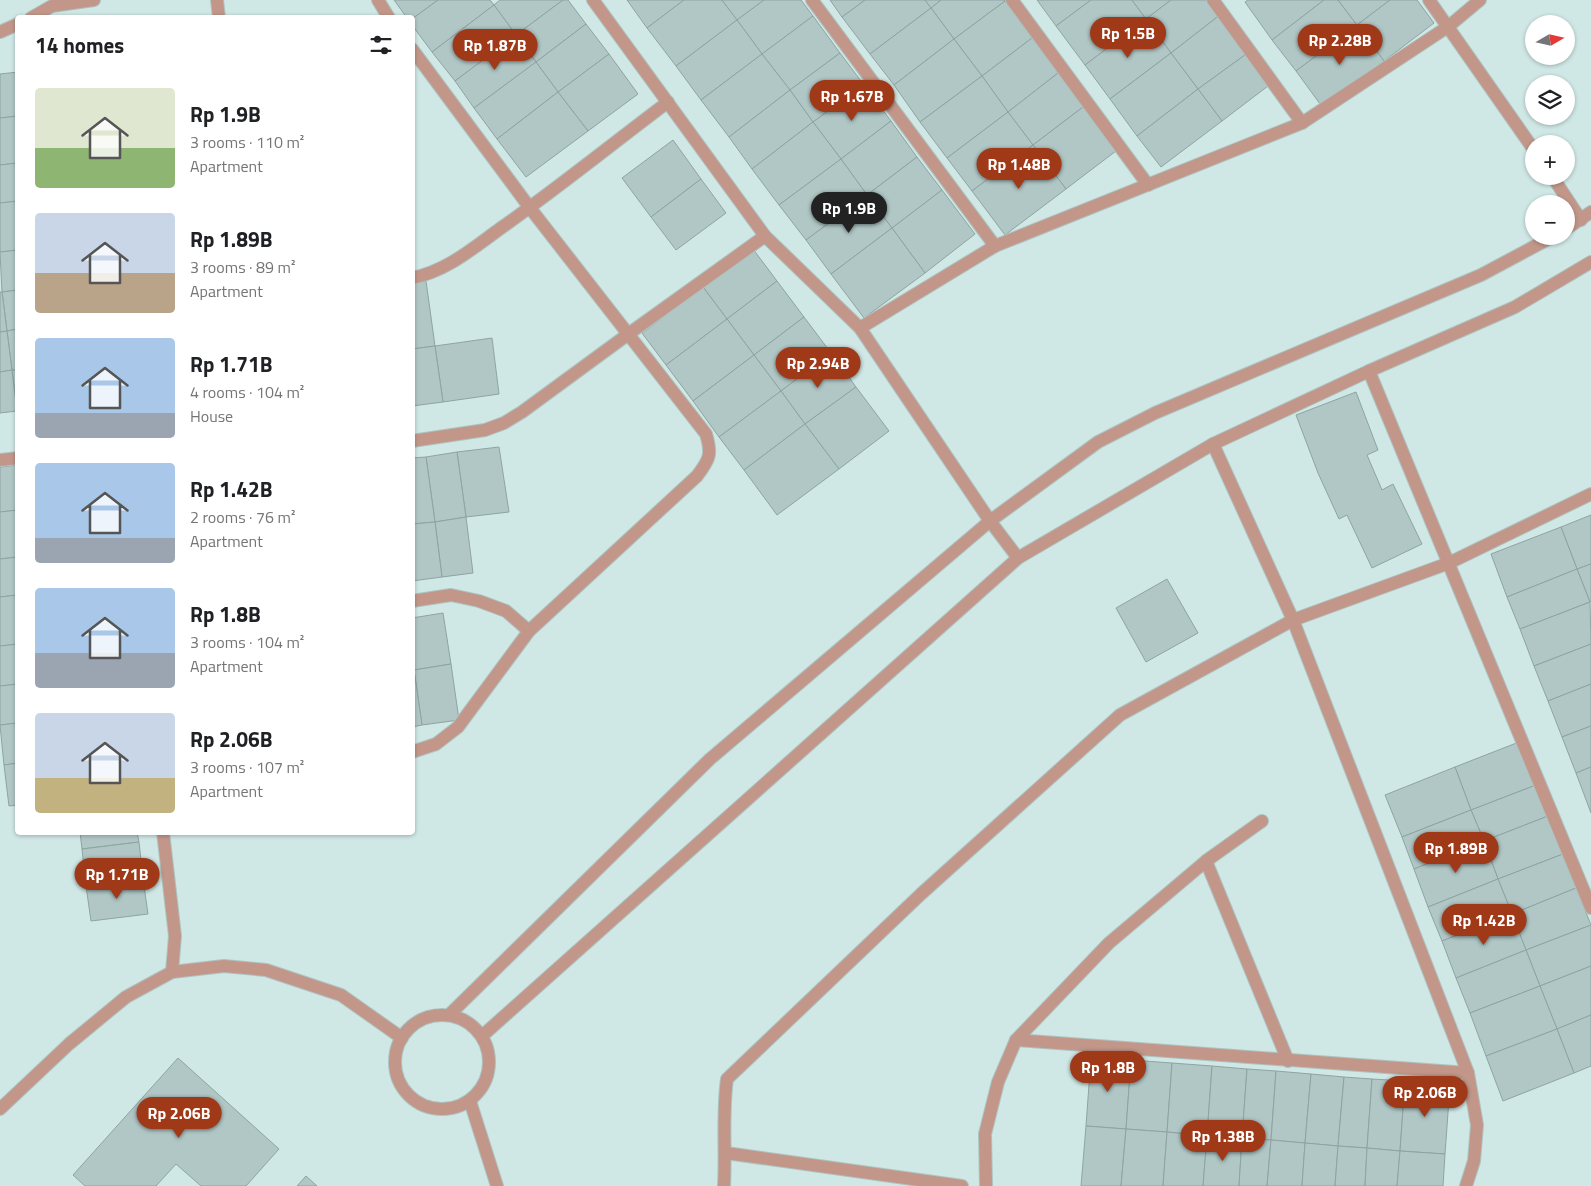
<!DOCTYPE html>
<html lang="en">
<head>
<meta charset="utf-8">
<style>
	:root { --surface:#fff; --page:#f2f2f2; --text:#202124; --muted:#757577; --accent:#a03917 }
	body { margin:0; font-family:"Titillium Web",sans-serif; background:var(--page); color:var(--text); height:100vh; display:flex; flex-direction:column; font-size:19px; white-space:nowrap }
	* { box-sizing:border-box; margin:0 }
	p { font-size:16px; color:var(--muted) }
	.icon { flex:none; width:28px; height:28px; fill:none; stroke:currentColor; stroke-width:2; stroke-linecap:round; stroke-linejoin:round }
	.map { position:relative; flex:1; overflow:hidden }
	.details { position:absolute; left:15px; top:15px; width:400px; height:820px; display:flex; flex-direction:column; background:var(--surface); border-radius:5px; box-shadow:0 1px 4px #0004 }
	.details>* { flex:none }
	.needle { width:32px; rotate:81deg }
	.tools { position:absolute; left:1525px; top:15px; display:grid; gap:10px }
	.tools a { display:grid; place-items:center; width:50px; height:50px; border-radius:50%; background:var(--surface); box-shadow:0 1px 4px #0004; font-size:25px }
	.price { position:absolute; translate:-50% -42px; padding:0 11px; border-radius:18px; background:var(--accent); color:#fff; font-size:16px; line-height:32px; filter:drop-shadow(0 1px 2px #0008) }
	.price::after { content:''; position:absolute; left:50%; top:30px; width:15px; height:11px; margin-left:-8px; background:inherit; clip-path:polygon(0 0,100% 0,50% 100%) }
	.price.selected { background:#222; color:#fff }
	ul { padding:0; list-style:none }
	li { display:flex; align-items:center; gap:15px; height:125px; padding:0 20px }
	li span { display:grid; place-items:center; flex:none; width:140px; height:100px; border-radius:5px; color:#555 }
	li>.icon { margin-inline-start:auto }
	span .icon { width:60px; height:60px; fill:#fffc; stroke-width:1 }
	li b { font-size:21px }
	h2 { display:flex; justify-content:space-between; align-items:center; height:60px; padding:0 20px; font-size:21px }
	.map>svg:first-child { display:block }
	.building { fill:#b0c7c6; stroke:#8ea4a3 }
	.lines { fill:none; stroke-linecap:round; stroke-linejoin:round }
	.street-casing { stroke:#aec3c1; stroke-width:14 }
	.street { stroke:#c2978a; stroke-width:12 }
</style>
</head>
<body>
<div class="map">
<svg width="1591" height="1186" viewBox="0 0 1591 1186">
	<rect width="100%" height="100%" fill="#cfe7e5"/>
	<g class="building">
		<path d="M394 0H438L412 19V18H407Z"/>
		<path d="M438 0H490L494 5 432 52 412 25V19Z"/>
		<path d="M500 0H563L516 35 494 5Z"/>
		<path d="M563 0H568L586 24 536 62 516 35Z"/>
		<path d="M627 0H684L647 28Z"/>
		<path d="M684 0H722L737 20 676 66 647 28Z"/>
		<path d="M722 0H764L737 20Z"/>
		<path d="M764 0H801L813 16 762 54 737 20Z"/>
		<path d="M830 0H865L842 17Z"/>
		<path d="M865 0H925L931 8 870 54 842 17Z"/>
		<path d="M925 0H941L931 8Z"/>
		<path d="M941 0H1004L1005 1 954 39 931 8Z"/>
		<path d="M1037 0H1091L1056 26Z"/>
		<path d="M1091 0H1132L1146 19 1085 65 1056 26Z"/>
		<path d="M1132 0H1171L1146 19Z"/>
		<path d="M1171 0H1210L1221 14 1171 53 1146 19Z"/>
		<path d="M1248 0H1324L1272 40 1245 2Z"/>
		<path d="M1324 0H1338L1357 25 1296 71 1272 40Z"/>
		<path d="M1338 0H1390L1357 25Z"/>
		<path d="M1390 0H1417L1434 23 1384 61 1357 25Z"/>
		<path d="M1005 1 1032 38 982 76 954 39Z"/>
		<path d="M494 5 516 35 455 81 432 52Z"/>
		<path d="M931 8 954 39 894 85 870 54Z"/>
		<path d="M1221 14 1249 52 1198 89 1171 53Z"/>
		<path d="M813 16 840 53 790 90 762 54Z"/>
		<path d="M1146 19 1171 53 1110 99 1085 65Z"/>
		<path d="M737 20 762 54 701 100 676 66Z"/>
		<path d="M586 24 609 54 558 92 536 62Z"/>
		<path d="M1357 25 1384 61 1323 108 1296 71Z"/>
		<path d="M516 35 536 62 474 108 455 81Z"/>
		<path d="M1032 38 1058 73 1008 112 982 76Z"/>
		<path d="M954 39 982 76 920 122 894 85Z"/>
		<path d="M1249 52 1272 83 1222 121 1198 89Z"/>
		<path d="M840 53 864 85 813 122 790 90Z"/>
		<path d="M1171 53 1198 89 1137 136 1110 99Z"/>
		<path d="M609 54 638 94 588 131 558 92Z"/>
		<path d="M762 54 790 90 729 137 701 100Z"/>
		<path d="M536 62 558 92 497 139 474 108Z"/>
		<path d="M18 72V116L0 118V74Z"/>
		<path d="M1058 73 1083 107 1033 145 1008 112Z"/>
		<path d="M982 76 1008 112 947 158 920 122Z"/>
		<path d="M864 85 891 121 841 159 813 122Z"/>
		<path d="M1198 89 1222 121 1161 167 1137 136Z"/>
		<path d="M790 90 813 122 752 169 729 137Z"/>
		<path d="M558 92 588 131 526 177 497 139Z"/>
		<path d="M1083 107 1116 151 1066 189 1033 145Z"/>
		<path d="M1008 112 1033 145 972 191 947 158Z"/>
		<path d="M18 116V163L0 165V118Z"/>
		<path d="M891 121 917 157 867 195 841 159Z"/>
		<path d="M813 122 841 159 779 205 752 169Z"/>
		<path d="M673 140 701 179 651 217 622 178Z"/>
		<path d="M1033 145 1066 189 1005 235 972 191Z"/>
		<path d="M917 157 942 190 892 228 867 195Z"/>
		<path d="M841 159 867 195 806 240 779 205Z"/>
		<path d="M18 163V201L0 203V165Z"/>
		<path d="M701 179 726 213 676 250 651 217Z"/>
		<path d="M942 190 975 234 925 273 892 228Z"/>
		<path d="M867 195 892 228 831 274 806 240Z"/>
		<path d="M18 201V250L0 252V203Z"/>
		<path d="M892 228 925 273 864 318 831 274Z"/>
		<path d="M753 249 777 281 727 319 703 287Z"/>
		<path d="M18 250V290L2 292 0 252Z"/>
		<path d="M426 281 435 346 412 349V283Z"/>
		<path d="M777 281 804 317 754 355 727 319Z"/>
		<path d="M703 287 727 319 666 365 642 333Z"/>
		<path d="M18 290V329L7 331 2 292Z"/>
		<path d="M0 292H2L7 331 0 332Z"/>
		<path d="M804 317 831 353 781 391 754 355Z"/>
		<path d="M727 319 754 355 693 401 666 365Z"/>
		<path d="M18 329V370H12L7 331Z"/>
		<path d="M7 331 12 370 0 372V332Z"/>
		<path d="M492 338 499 394 443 402 435 346Z"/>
		<path d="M435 346 443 402 412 406V349Z"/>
		<path d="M831 353 856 387 805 424 781 391Z"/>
		<path d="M754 355 781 391 719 437 693 401Z"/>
		<path d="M12 370H18V411H17Z"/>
		<path d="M12 370 17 411 0 413V372Z"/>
		<path d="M856 387 889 431 839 469 805 424Z"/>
		<path d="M781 391 805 424 744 470 719 437Z"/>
		<path d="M1356 392 1378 450 1367 455 1382 490 1393 484 1422 544 1372 568 1347 515 1339 519 1318 473 1296 415Z"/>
		<path d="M805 424 839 469 777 515 744 470Z"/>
		<path d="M499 447 509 512 466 517 457 452Z"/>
		<path d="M457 452 466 517 435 522 426 457Z"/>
		<path d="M426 457 435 522 412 524V458Z"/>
		<path d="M18 465V510L0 512V467Z"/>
		<path d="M18 510V557L0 559V512Z"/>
		<path d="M1591 515V564L1577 569 1561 527Z"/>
		<path d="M466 517 473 573 442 577 435 522Z"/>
		<path d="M435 522 442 577 412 581V524Z"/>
		<path d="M1561 527 1577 569 1507 597 1491 554Z"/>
		<path d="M18 557V595L0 597V559Z"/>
		<path d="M1591 564V601L1590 602 1577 569Z"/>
		<path d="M1577 569 1590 602 1520 629 1507 597Z"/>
		<path d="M1167 579 1198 633 1146 662 1116 608Z"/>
		<path d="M18 595V644L0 646V597Z"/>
		<path d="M1590 602 1591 644 1534 666 1520 629Z"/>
		<path d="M443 613 451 664 414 670 412 657V618Z"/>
		<path d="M18 644V684L0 686V646Z"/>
		<path d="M1591 644V684L1548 701 1534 666Z"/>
		<path d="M451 664 459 720 422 725 414 670Z"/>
		<path d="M412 670H414L422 725 412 727Z"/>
		<path d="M18 684V723L0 725V686Z"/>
		<path d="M1591 684V726L1562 737 1548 701Z"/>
		<path d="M18 723V763L4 765 0 725Z"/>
		<path d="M1591 726V767L1576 773 1562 737Z"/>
		<path d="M1519 742 1536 785 1471 810 1455 767Z"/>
		<path d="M18 763V805L9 806 4 765Z"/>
		<path d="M1455 767 1471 810 1402 837 1385 795Z"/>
		<path d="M1591 767V813L1576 773Z"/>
		<path d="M1536 785 1548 816 1484 841 1471 810Z"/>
		<path d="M1471 810 1484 841 1414 869 1402 837Z"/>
		<path d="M1548 816 1563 854 1498 879 1484 841Z"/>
		<path d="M80 832H137L139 842 82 849Z"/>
		<path d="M1484 841 1498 879 1428 907 1414 869Z"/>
		<path d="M139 842 143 879 86 886 82 849Z"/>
		<path d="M1563 854 1576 888 1512 914 1498 879Z"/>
		<path d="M143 879 148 914 91 921 86 886Z"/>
		<path d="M1498 879 1512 914 1442 941 1428 907Z"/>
		<path d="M1576 888 1591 925 1526 950 1512 914Z"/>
		<path d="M1512 914 1526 950 1456 978 1442 941Z"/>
		<path d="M1591 925V966L1540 986 1526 950Z"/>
		<path d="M1526 950 1540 986 1470 1013 1456 978Z"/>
		<path d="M1591 966V1015L1557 1029 1540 986Z"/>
		<path d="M1540 986 1557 1029 1486 1056 1470 1013Z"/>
		<path d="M1591 1015V1066L1574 1073 1557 1029Z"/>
		<path d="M1557 1029 1574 1073 1503 1101 1486 1056Z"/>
		<path d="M1091 1057 1131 1060 1126 1129 1086 1126Z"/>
		<path d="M178 1058 279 1149 246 1186H201L176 1164 156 1186H85L73 1175Z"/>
		<path d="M1131 1060 1172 1063 1167 1132 1126 1129Z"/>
		<path d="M1172 1063 1212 1066 1207 1136 1167 1132Z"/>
		<path d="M1212 1066 1247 1069 1242 1138 1207 1136Z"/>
		<path d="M1247 1069 1276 1071 1271 1140 1242 1138Z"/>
		<path d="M1276 1071 1311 1074 1305 1143 1271 1140Z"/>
		<path d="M1311 1074 1344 1077 1338 1146 1305 1143Z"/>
		<path d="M1344 1077 1372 1079 1367 1148 1338 1146Z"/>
		<path d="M1372 1079 1405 1081 1400 1151 1367 1148Z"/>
		<path d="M1405 1081 1450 1085 1445 1154 1400 1151Z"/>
		<path d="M1086 1126 1126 1129 1121 1186H1081Z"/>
		<path d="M1126 1129 1167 1132 1163 1186H1121Z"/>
		<path d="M1167 1132 1207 1136 1203 1186H1163Z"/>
		<path d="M1207 1136 1242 1138 1239 1186H1203Z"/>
		<path d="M1242 1138 1271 1140 1267 1186H1239Z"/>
		<path d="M1271 1140 1305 1143 1302 1186H1267Z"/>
		<path d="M1305 1143 1338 1146 1335 1186H1302Z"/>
		<path d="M1338 1146 1367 1148 1365 1186H1335Z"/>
		<path d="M1367 1148 1400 1151 1397 1186H1365Z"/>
		<path d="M1400 1151 1445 1154 1443 1186H1397Z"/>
		<path d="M306 1176 317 1186H297Z"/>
	</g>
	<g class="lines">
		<defs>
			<g id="street">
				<path d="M217 0 219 18"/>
				<path d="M378 0 389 18"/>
				<path d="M593 0 765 236 860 328 990 521 1018 558"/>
				<path d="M812 0 995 246"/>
				<path d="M1012 0 1148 185"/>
				<path d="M1213 0 1302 123"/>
				<path d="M1429 0 1534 150"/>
				<path d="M31 18 52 6 94 0"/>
				<path d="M0 32 18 24"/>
				<path d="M412 49 530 208 706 434C712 454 710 459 697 476L529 631 458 727 436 744 412 752"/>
				<path d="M1552 176 1581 220"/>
				<path d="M1566 229 1591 212"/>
				<path d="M412 278C447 271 473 248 501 228 558 188 612 144 668 102"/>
				<path d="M860 328 995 246 1302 123 1449 26 1480 0"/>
				<path d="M1369 371 1591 908"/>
				<path d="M412 441 485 430 504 423 522 412 627 335 765 236"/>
				<path d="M1213 444 1293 620 1468 1073 1477 1125 1474 1161 1466 1186"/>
				<path d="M0 460 18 458"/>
				<path d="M412 601 451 595 479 601 506 611 529 631"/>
				<path d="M163 832 175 936 172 972"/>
				<path d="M1206 861 1288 1061"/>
				<path d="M449 1015 710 759 990 521 1098 442 1155 413 1481 275 1554 236"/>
				<circle cx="442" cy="1062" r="47"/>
				<path d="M482 1036 1018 558 1213 444 1369 371 1515 307 1591 262"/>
				<path d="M1016 1040 1468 1073"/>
				<path d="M470 1101 497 1186"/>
				<path d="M0 1109 69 1044 126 997 172 972 224 966 266 970 341 995 402 1038"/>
				<path d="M726 1153 962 1186"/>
				<path d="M724 1186C726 1150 722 1114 727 1079L921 894 1120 715 1293 620 1449 563 1591 494"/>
				<path d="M986 1186 985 1134 998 1082 1016 1040 1109 943 1206 861 1262 821"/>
			</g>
		</defs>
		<use href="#street" class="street-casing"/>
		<use href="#street" class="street"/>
	</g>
</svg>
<div class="tools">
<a><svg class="needle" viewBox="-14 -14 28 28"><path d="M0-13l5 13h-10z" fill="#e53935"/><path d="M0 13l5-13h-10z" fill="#757577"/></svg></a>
<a><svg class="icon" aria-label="layers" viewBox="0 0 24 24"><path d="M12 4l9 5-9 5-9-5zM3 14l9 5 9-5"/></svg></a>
<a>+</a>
<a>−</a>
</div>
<b class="price" style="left:1128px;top:59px">Rp 1.5B</b>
<b class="price" style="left:1340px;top:66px">Rp 2.28B</b>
<b class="price" style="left:495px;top:71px">Rp 1.87B</b>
<b class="price" style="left:852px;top:122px">Rp 1.67B</b>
<b class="price" style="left:1019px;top:190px">Rp 1.48B</b>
<b class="price selected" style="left:849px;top:234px">Rp 1.9B</b>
<b class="price" style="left:818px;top:389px">Rp 2.94B</b>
<b class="price" style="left:1456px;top:874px">Rp 1.89B</b>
<b class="price" style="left:117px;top:900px">Rp 1.71B</b>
<b class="price" style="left:1484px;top:946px">Rp 1.42B</b>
<b class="price" style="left:1108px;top:1093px">Rp 1.8B</b>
<b class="price" style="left:1425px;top:1118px">Rp 2.06B</b>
<b class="price" style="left:179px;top:1139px">Rp 2.06B</b>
<b class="price" style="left:1223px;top:1162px">Rp 1.38B</b>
<section class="details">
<h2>14 homes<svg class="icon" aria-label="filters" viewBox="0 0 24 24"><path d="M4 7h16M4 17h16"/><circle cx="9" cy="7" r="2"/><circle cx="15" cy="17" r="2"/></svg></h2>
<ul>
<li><span style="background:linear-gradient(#dfe7d0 60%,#8fb573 0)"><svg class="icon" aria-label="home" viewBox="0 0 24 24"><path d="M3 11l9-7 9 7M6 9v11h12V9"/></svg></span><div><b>Rp 1.9B</b><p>3 rooms · 110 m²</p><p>Apartment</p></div></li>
<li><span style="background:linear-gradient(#c9d6e8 60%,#b9a48a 0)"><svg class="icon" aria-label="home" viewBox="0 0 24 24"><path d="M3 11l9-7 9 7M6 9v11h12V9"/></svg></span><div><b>Rp 1.89B</b><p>3 rooms · 89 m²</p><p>Apartment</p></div></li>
<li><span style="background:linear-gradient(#a9c7e8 75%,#9aa5b1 0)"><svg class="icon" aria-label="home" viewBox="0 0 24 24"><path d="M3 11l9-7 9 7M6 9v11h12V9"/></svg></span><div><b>Rp 1.71B</b><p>4 rooms · 104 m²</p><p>House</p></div></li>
<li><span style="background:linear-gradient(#a9c7e8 75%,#9aa5b1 0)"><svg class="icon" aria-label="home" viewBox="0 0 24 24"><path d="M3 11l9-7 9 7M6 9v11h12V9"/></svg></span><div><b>Rp 1.42B</b><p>2 rooms · 76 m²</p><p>Apartment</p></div></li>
<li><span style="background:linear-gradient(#a9c7e8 65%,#9aa5b1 0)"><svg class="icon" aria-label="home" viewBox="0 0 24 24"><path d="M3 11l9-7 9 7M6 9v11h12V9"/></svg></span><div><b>Rp 1.8B</b><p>3 rooms · 104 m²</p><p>Apartment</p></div></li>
<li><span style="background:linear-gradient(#c9d6e8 65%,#c2b280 0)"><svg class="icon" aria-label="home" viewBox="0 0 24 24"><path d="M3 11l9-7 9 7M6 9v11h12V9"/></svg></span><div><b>Rp 2.06B</b><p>3 rooms · 107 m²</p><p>Apartment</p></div></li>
</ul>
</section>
</div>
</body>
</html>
